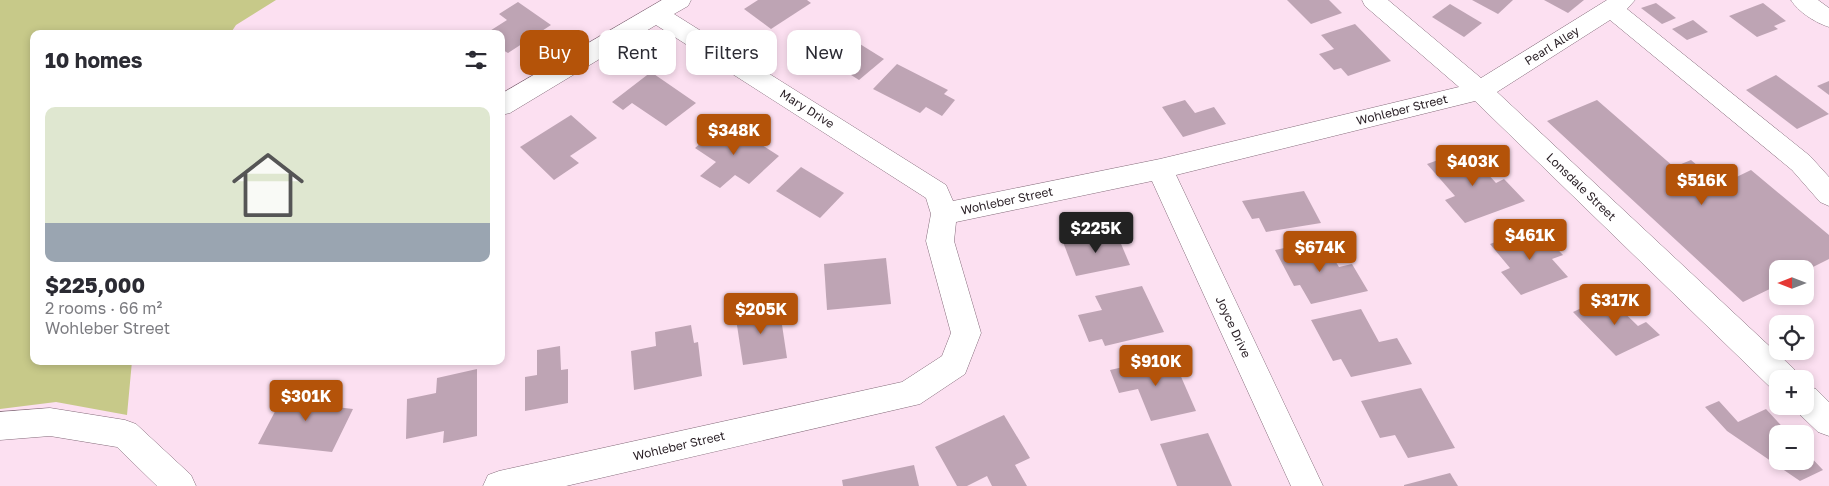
<!DOCTYPE html>
<html lang="en">
<head>
<meta charset="utf-8">
<style>
	:root { --surface:#fff; --page:#f2f2f3; --text:#2b2b33; --muted:#7c7c81; --accent:#b45309 }
	body { margin:0; font-family:"Golos Text",sans-serif; background:var(--page); color:var(--text); height:100vh; display:flex; flex-direction:column; font-size:19px; white-space:nowrap }
	* { box-sizing:border-box; margin:0 }
	p { font-size:16px; color:var(--muted) }
	.icon { flex:none; width:28px; height:28px; fill:none; stroke:currentColor; stroke-width:2; stroke-linecap:round; stroke-linejoin:round }
	.map { position:relative; flex:1; overflow:hidden }
	.sheet { position:absolute; left:30px; top:30px; width:475px; height:335px; display:flex; flex-direction:column; background:var(--surface); border-radius:10px; box-shadow:0 2px 8px #0003 }
	.sheet>* { flex:none }
	.hud { position:absolute; left:520px; top:30px; width:475px; height:45px; display:flex; gap:10px }
	.needle { width:32px; rotate:270deg }
	.controls { position:absolute; left:1769px; top:260px; display:grid; gap:10px }
	.controls a { display:grid; place-items:center; width:45px; height:45px; border-radius:10px; background:var(--surface); box-shadow:0 2px 8px #0003; font-size:25px }
	.price { position:absolute; translate:-50% -42px; padding:0 11px; border-radius:5px; background:var(--accent); color:#fff; font-size:16px; line-height:32px; filter:drop-shadow(0 1px 2px #0008) }
	.price::after { content:''; position:absolute; left:50%; top:30px; width:15px; height:11px; margin-left:-8px; background:inherit; clip-path:polygon(0 0,100% 0,50% 100%) }
	.price.on { background:#222; color:#fff }
	ul { padding:0; list-style:none }
	li { display:grid; align-content:center; gap:10px; height:265px; padding:0 15px }
	li span { display:grid; place-items:center; height:155px; border-radius:10px; color:#555 }
	li>.icon { margin-inline-start:auto }
	span .icon { width:90px; height:90px; fill:#fffc; stroke-width:1 }
	li b { font-size:21px }
	h2 { display:flex; justify-content:space-between; align-items:center; height:60px; padding:0 15px; font-size:21px }
	.pill { padding:0 18px; border-radius:10px; background:var(--surface); box-shadow:0 2px 8px #0003; font-size:18px; line-height:45px }
	.pill.on { background:var(--accent); color:#fff }
	.map>svg:first-child { display:block }
	.green { fill:#c7c989 }
	.building { fill:#bea4b4 }
	.lines { fill:none; stroke-linecap:round; stroke-linejoin:round }
	.minor-casing { stroke:#856c7b; stroke-width:1 }
	.minor { fill:#fff; fill-rule:evenodd }
	.labels { text-anchor:middle; stroke-width:4.5; stroke-linejoin:round; paint-order:stroke }
	.street-label { font-size:12px; fill:#281e24; stroke:#fff }
</style>
</head>
<body>
<div class="map">
<svg width="1829" height="486" viewBox="0 0 1829 486">
	<rect width="100%" height="100%" fill="#fce0f1"/>
	<path class="green" d="M0 0H276L236 25 230 34H34V361H132L127 415 56 402 0 409Z"/>
	<g class="building">
		<path d="M758 0H807L811 3 771 29 744 9Z"/>
		<path d="M1287 0H1329L1342 13 1311 24Z"/>
		<path d="M1472 0H1513L1498 14Z"/>
		<path d="M1544 0H1584L1568 13Z"/>
		<path d="M518 2 551 25 508 53 501 49V34H485L507 20 499 14Z"/>
		<path d="M1656 3 1676 18 1662 24 1641 8Z"/>
		<path d="M1763 3 1786 21 1774 26 1778 29 1757 37 1729 16Z"/>
		<path d="M1450 4 1482 23 1464 37 1432 17Z"/>
		<path d="M1693 20 1708 32 1687 40 1672 29Z"/>
		<path d="M1355 24 1391 61 1348 76 1341 68 1334 70 1319 54 1334 49 1321 35Z"/>
		<path d="M847 36 884 59 859 80 821 56Z"/>
		<path d="M897 64 948 90 944 94 955 100 942 116 926 107 920 113 873 89Z"/>
		<path d="M651 72 696 103 666 126 632 103 623 110 612 102Z"/>
		<path d="M1776 75 1829 114 1797 129 1746 90Z"/>
		<path d="M1829 81V95L1817 86Z"/>
		<path d="M1185 100 1195 113 1214 107 1226 124 1183 137 1162 107Z"/>
		<path d="M1597 100 1674 167 1691 160 1720 185 1751 170 1829 235V259L1805 271V269H1778V285L1743 302 1547 121Z"/>
		<path d="M571 115 597 138 570 156 579 163 554 180 520 147Z"/>
		<path d="M726 122 779 156 749 184 735 175 720 188 700 176 716 162 695 148Z"/>
		<path d="M1466 150 1496 183 1504 179 1525 201 1465 223 1445 200 1455 196 1427 164Z"/>
		<path d="M801 167 844 193 820 218 776 191Z"/>
		<path d="M1304 191 1321 223 1266 232 1259 218 1252 219 1242 201Z"/>
		<path d="M1536 227 1563 255 1552 259 1568 277 1521 295 1501 272 1510 268 1490 244Z"/>
		<path d="M1116 232 1130 265 1076 276 1063 242Z"/>
		<path d="M1322 240 1339 267 1352 264 1368 291 1311 304 1300 285 1294 286 1275 250Z"/>
		<path d="M886 258 891 304 827 310 824 264Z"/>
		<path d="M1142 286 1164 332 1105 346 1102 339 1089 342 1078 315 1102 310 1095 296Z"/>
		<path d="M1607 296 1638 326 1646 322 1660 335 1616 356 1573 312Z"/>
		<path d="M779 305 787 358 743 365 735 312Z"/>
		<path d="M1361 309 1379 342 1397 338 1412 364 1351 377 1341 359 1333 361 1311 320Z"/>
		<path d="M691 325 694 343 698 342 702 376 634 390 631 351 656 346 655 332Z"/>
		<path d="M560 346 561 370 568 369V403L525 411V377L537 375V350Z"/>
		<path d="M1172 356 1196 411 1151 421 1138 389 1119 393 1110 370Z"/>
		<path d="M477 369V436L443 443 444 431 406 439 407 399 436 393 437 378Z"/>
		<path d="M295 386 328 389 320 405 353 409 332 452 258 444 281 400 288 401Z"/>
		<path d="M1421 388 1455 448 1408 458 1395 435 1380 438 1361 401Z"/>
		<path d="M1719 401 1738 422 1766 409 1789 434H1778V461H1805V451L1823 470 1800 481 1727 431 1705 407Z"/>
		<path d="M1004 415 1030 458 1015 465 1027 486H992L987 476 967 486H957L935 447Z"/>
		<path d="M1208 433 1232 486H1177L1160 444Z"/>
		<path d="M914 465 919 486H843L842 480Z"/>
		<path d="M1450 473 1458 486H1404V485Z"/>
	</g>
	<g class="lines">
		<defs>
			<g id="minor">
				<path d="M662 0H691L688 6 674 14 946 185 953 201 1160 159 1459 87 1365 6 1362 0H1388L1481 78 1607 0H1635L1627 9 1810 156 1829 177V206L1820 202 1792 170 1610 20 1497 92 1794 369 1798 379H1778V390L1772 389 1475 101 1176 175 1323 486H1291L1152 181 956 222 954 241 981 333 965 374 920 404 566 486H483L488 475 499 471 902 382 942 356 951 333 926 241 931 214 926 198 656 25 510 113 501 115V94Z"/>
				<path d="M1791 0H1818L1829 8V27C1816 23 1798 12 1791 0Z"/>
				<path d="M1805 385 1816 389 1829 402V436L1818 432 1794 409 1793 406H1805Z"/>
				<path d="M50 408 125 420 136 424 191 475 196 486H157L117 447 50 436 0 440V412Z"/>
			</g>
		</defs>
		<use href="#minor" class="minor-casing"/>
		<use href="#minor" class="minor"/>
	</g>
	<g class="labels">
		<g class="street-label">
			<text transform="translate(1552 46) rotate(-32)" y="4">Pearl Alley</text>
			<text transform="translate(807 109) rotate(32)" y="4">Mary Drive</text>
			<text transform="translate(1402 110) rotate(-14)" y="4">Wohleber Street</text>
			<text transform="translate(1581 187) rotate(44)" y="4">Lonsdale Street</text>
			<text transform="translate(1007 201) rotate(-12)" y="4">Wohleber Street</text>
			<text transform="translate(1233 327) rotate(65)" y="4">Joyce Drive</text>
			<text transform="translate(679 446) rotate(-13)" y="4">Wohleber Street</text>
		</g>
	</g>
</svg>
<div class="controls">
<a><svg class="needle" viewBox="-14 -14 28 28"><path d="M0-13l5 13h-10z" fill="#e53935"/><path d="M0 13l5-13h-10z" fill="#7c7c81"/></svg></a>
<a><svg class="icon" aria-label="locate" viewBox="0 0 24 24"><circle cx="12" cy="12" r="6"/><path d="M12 2v4M12 18v4M2 12h4M18 12h4"/></svg></a>
<a>+</a>
<a>−</a>
</div>
<b class="price" style="left:734px;top:156px">$348K</b>
<b class="price" style="left:1473px;top:187px">$403K</b>
<b class="price" style="left:1702px;top:206px">$516K</b>
<b class="price on" style="left:1096px;top:254px">$225K</b>
<b class="price" style="left:1530px;top:261px">$461K</b>
<b class="price" style="left:1320px;top:273px">$674K</b>
<b class="price" style="left:1615px;top:326px">$317K</b>
<b class="price" style="left:761px;top:335px">$205K</b>
<b class="price" style="left:1156px;top:387px">$910K</b>
<b class="price" style="left:306px;top:422px">$301K</b>
<div class="hud">
<a class="pill on">Buy</a>
<a class="pill">Rent</a>
<a class="pill">Filters</a>
<a class="pill">New</a>
</div>
<section class="sheet">
<h2>10 homes<svg class="icon" aria-label="filters" viewBox="0 0 24 24"><path d="M4 7h16M4 17h16"/><circle cx="9" cy="7" r="2"/><circle cx="15" cy="17" r="2"/></svg></h2>
<ul>
<li><span style="background:linear-gradient(#dfe7d0 75%,#9aa5b1 0)"><svg class="icon" aria-label="home" viewBox="0 0 24 24"><path d="M3 11l9-7 9 7M6 9v11h12V9"/></svg></span><div><b>$225,000</b><p>2 rooms · 66 m²</p><p>Wohleber Street</p></div></li>
</ul>
</section>
</div>
</body>
</html>
